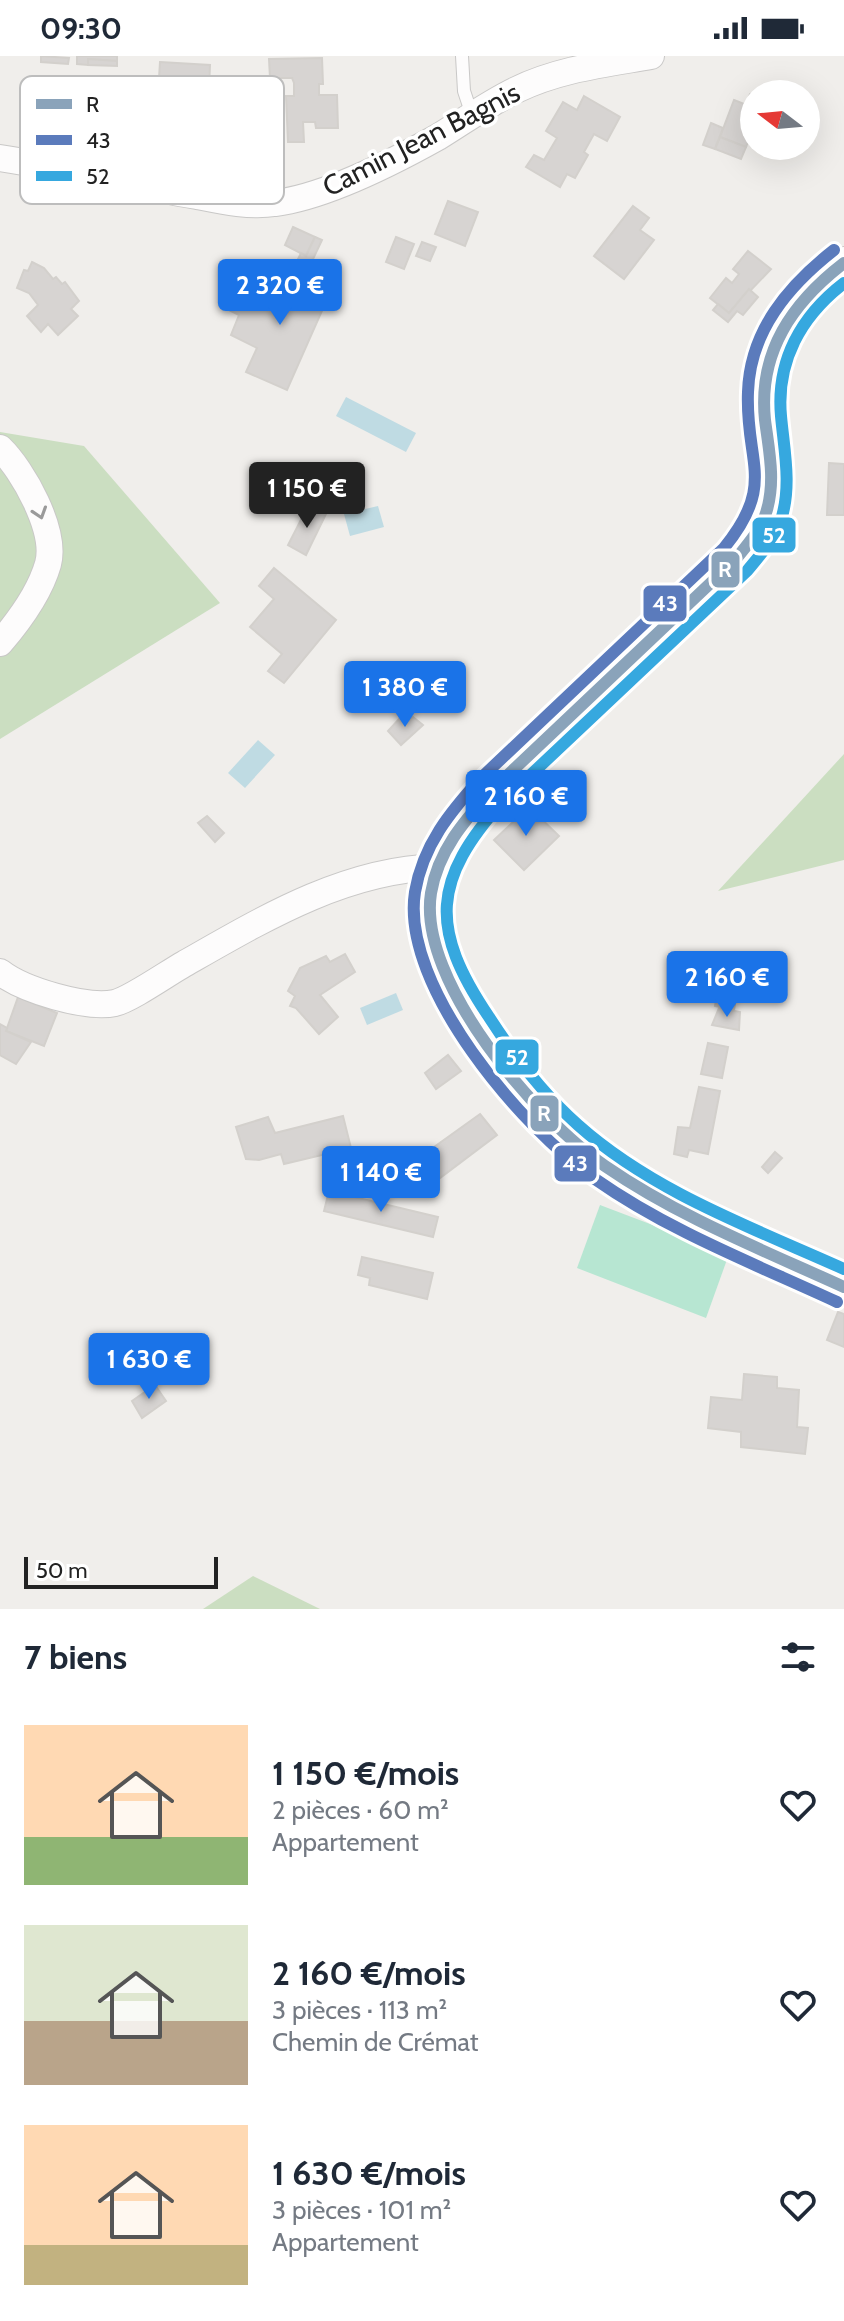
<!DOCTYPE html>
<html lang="fr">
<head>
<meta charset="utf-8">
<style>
	:root { --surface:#fff; --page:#f6f6f7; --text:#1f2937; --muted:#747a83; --accent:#1a73e8 }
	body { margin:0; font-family:Cabin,sans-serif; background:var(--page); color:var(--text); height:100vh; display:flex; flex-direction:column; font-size:30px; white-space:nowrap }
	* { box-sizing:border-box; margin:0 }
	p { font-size:26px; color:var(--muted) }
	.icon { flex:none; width:44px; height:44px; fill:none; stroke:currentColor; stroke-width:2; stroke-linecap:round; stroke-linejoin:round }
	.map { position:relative; height:1553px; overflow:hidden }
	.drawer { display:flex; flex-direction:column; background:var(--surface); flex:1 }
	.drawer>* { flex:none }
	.needle { width:52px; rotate:286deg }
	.fabs { position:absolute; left:740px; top:24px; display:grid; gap:16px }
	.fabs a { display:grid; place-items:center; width:80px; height:80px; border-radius:50%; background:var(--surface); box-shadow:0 8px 32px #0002; font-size:40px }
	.scale { position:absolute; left:24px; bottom:20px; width:194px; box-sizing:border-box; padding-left:8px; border:4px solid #222; border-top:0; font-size:22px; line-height:28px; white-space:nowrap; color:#222; -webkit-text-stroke:6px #fff; paint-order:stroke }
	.price { position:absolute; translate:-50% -68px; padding:0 18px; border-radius:8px; background:var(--accent); color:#fff; font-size:26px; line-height:52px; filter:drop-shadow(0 2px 4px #0008) }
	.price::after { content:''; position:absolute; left:50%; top:48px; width:24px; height:18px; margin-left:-12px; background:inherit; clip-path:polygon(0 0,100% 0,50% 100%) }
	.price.selected { background:#222; color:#fff }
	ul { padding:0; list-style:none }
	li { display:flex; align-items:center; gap:24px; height:200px; padding:0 24px }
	li span { display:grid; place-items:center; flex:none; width:224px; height:160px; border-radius:0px; color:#555 }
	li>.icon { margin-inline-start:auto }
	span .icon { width:96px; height:96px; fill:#fffc; stroke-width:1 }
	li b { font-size:34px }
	h2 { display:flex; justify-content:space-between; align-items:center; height:96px; padding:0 24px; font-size:34px }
	.status { display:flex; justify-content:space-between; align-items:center; height:56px; padding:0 40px; background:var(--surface); direction:ltr }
	.status svg { height:22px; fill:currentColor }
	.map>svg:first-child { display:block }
	.forest { fill:#cbdec1 }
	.pitch { fill:#b7e6d2 }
	.water { fill:#bfdbe3 }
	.building { fill:#d7d4d2; stroke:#d3d0cc; stroke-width:2 }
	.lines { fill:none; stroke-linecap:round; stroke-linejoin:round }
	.service-casing { stroke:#c9c8c7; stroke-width:14 }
	.minor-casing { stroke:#c9c8c7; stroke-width:28 }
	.tertiary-casing { stroke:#c9c8c7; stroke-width:34 }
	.service { stroke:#fdfcfc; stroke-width:12 }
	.minor { stroke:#fdfcfc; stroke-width:26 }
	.tertiary { stroke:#fdfcfc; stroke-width:32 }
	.bus-1-casing { stroke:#fff; stroke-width:18 }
	.bus-2-casing { stroke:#fff; stroke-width:18 }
	.bus-3-casing { stroke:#fff; stroke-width:18 }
	.bus-1 { stroke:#8aa3ba; stroke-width:12 }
	.bus-2 { stroke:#5b7bbc; stroke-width:12 }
	.bus-3 { stroke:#36a8df; stroke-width:12 }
	.oneway { stroke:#9a9a9a }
	.labels { text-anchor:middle; stroke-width:7; stroke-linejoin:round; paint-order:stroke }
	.street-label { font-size:28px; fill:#222; stroke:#fff }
	.key { fill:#fff; stroke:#bdbdbd; stroke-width:2 }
	.key-label { font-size:22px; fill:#222 }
	.line-badge { stroke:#fff; stroke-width:3 }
	.badge-label { font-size:22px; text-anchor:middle; font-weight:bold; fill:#fff }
</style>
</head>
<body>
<div class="status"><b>09:30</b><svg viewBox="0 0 49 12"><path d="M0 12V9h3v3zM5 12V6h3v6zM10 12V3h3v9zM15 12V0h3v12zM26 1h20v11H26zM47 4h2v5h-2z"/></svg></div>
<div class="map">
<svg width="844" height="1553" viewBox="0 0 844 1553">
	<rect width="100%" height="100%" fill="#f0eeeb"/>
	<g class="forest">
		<path d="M0 376 84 390 220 547 0 683Z"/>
		<path d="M844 698V804L718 835Z"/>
		<path d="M253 1520 320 1553H203Z"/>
	</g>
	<path class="pitch" d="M600 1149 729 1198 706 1262 577 1212Z"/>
	<g class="water">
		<path d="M346 341 416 377 406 396 336 360Z"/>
		<path d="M378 450 384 471 350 480 344 458Z"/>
		<path d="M258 684 275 699 245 732 228 717Z"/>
		<path d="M396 937 403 954 367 969 360 952Z"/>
	</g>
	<g class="building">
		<path d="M41 0 69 2 68 8 41 6Z"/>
		<path d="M77 0H117V5L88 3V9L77 8Z"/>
		<path d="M322 2 323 28H319V39H337L338 72H316L315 66H303L304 86H288L286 40H294V27L292 22H270L269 3Z"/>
		<path d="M88 3 117 5V10L88 9Z"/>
		<path d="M160 6 210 9 209 32 214 33 212 53 187 51 186 66 180 69 171 63V55L157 54Z"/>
		<path d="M774 31 776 38H754V52L746 48 750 38Z"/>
		<path d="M584 40 620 61 607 85 594 78 584 96 588 99 575 122 567 118 560 131 526 111 534 99 544 104 557 82 546 75 563 46 577 54Z"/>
		<path d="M734 44 754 52V71L746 91 720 81Z"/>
		<path d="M711 67 723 72 715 93 703 89Z"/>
		<path d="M720 81 746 91 741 103 715 93Z"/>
		<path d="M448 145 478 156 465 190 435 178Z"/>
		<path d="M633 150 649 162 640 174 654 184 624 223 594 200Z"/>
		<path d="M293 171 315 181 306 200 285 189Z"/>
		<path d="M315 181 322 184 288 256 275 250 301 197 306 200Z"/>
		<path d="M396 181 414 188 404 213 386 206Z"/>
		<path d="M422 186 436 191 430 205 416 200Z"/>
		<path d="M748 195 771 213 729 257 710 242 726 222 732 227 739 218 733 213Z"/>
		<path d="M32 206 44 212 53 223 56 221 62 228 65 226 79 245 71 253 78 260 58 279 48 268 41 276 27 260 38 249 29 237 17 232 24 214 28 215Z"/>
		<path d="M309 211 336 223 287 334 246 316 257 292 231 279 239 259 223 251 233 231 288 256Z"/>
		<path d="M749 233 758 241 743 259 737 255 728 266 713 254 718 248 729 257Z"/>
		<path d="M829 407 844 408V459H827Z"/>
		<path d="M309 448 326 458 306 499 288 489Z"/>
		<path d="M274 512 336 564 284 627 268 615 282 598 250 571 274 543 259 530Z"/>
		<path d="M413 661 423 669 401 689 388 675 400 662 408 665Z"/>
		<path d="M529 751 559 780 524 814 494 784Z"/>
		<path d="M207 760 224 777 215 786 198 767Z"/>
		<path d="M345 898 355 916 320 939 338 961 319 978 296 952 290 950 295 940 288 935 300 912 326 900 330 906Z"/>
		<path d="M718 933 737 937 734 954 715 950Z"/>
		<path d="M18 941 57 957 44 990 6 975Z"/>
		<path d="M719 952 740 956 739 974 712 969Z"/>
		<path d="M0 968 7 972 6 975 31 986 16 1008 0 999Z"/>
		<path d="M708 987 728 991 722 1022 701 1018Z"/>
		<path d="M448 999 461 1015 436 1033 425 1017Z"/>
		<path d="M699 1031 720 1035 708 1098 689 1094 687 1101 674 1098 678 1071 690 1072Z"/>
		<path d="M480 1058 497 1079 440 1122 423 1099Z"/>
		<path d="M343 1060 351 1092 284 1108 281 1098 259 1104 246 1103 236 1071 268 1061 275 1077Z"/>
		<path d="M775 1096 782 1102 768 1117 762 1111Z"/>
		<path d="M329 1135 438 1161 433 1181 324 1155Z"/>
		<path d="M362 1201 433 1217 427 1243 369 1229 370 1222 358 1219Z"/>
		<path d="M838 1256 844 1258V1291L827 1284Z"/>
		<path d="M744 1318 777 1321V1332L799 1334 797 1371 808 1372 805 1398 741 1391V1376L708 1372 711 1341 742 1344Z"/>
		<path d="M155 1329 166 1345 142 1362 132 1345Z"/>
	</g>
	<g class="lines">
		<defs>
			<path id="service" d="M462 0 464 35 472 59"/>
			<g id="minor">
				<path d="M0 102C66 112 131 129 197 140 222 145 250 151 275 147 324 141 395 105 438 81 464 65 489 47 516 34 559 13 605 8 651 0"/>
				<path d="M0 392C23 414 57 475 48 508 40 536 19 565 0 587"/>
				<path d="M0 916C23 934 86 953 115 947 131 943 168 917 184 908 263 863 344 814 437 811"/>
			</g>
			<path id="tertiary" d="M844 207C791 244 757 294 765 361 769 394 776 425 766 458 760 475 747 489 736 503L492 734C476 752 458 770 447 791 409 858 441 921 480 977 498 1002 516 1027 536 1050 615 1139 739 1181 844 1231"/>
		</defs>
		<use href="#service" class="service-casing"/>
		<use href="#minor" class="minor-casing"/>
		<use href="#tertiary" class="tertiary-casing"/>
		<use href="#service" class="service"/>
		<use href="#minor" class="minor"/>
		<use href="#tertiary" class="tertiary"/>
		<defs>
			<path id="bus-1" d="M844 207C792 247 758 296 765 364 769 395 776 426 766 457 761 474 747 489 736 503L492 734C464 765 438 795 431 837 417 925 537 1064 605 1110 679 1161 763 1194 844 1231"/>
			<path id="bus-2" d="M834 194C788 230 750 275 748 336 745 407 777 427 724 492L481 722C450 756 423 789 415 836 400 930 522 1072 595 1123 669 1175 755 1208 837 1246"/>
			<path id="bus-3" d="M844 227C801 260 776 305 781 360 784 394 792 429 781 464 775 483 760 499 747 515L503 745C432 824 429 872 489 961 514 1000 543 1038 578 1069 653 1136 753 1172 844 1213"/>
		</defs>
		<use href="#bus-1" class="bus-1-casing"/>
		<use href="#bus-2" class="bus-2-casing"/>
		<use href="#bus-3" class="bus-3-casing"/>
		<use href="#bus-1" class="bus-1"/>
		<use href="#bus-2" class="bus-2"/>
		<use href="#bus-3" class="bus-3"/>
	</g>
	<defs><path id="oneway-chevron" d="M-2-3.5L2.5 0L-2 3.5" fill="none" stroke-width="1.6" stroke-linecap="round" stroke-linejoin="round" transform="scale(2)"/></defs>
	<use class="oneway" href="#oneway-chevron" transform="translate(40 457) rotate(72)"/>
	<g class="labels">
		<g class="street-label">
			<text transform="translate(421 83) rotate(-27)" y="10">Camin Jean Bagnis</text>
		</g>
	</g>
	<rect x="20" y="20" width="264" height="128" rx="12" class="key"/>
	<rect x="36" y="43" width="36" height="10" fill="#8aa3ba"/>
	<rect x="36" y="79" width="36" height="10" fill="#5b7bbc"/>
	<rect x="36" y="115" width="36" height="10" fill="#36a8df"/>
	<g class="key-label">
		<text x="86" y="56">R</text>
		<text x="86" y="92">43</text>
		<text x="86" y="128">52</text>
	</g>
	<g class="line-badge">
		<rect x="751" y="460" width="46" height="38" rx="8" fill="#36a8df"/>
		<rect x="710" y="494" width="31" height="39" rx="8" fill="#8aa3ba"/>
		<rect x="642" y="528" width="46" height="39" rx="8" fill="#5b7bbc"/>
		<rect x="494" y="982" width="46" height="38" rx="8" fill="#36a8df"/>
		<rect x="529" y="1038" width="31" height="39" rx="8" fill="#8aa3ba"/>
		<rect x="553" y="1088" width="45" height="39" rx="8" fill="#5b7bbc"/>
	</g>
	<g class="badge-label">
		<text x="774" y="487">52</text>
		<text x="725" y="521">R</text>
		<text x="665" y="555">43</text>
		<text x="517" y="1009">52</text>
		<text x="544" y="1065">R</text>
		<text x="575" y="1115">43</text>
	</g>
</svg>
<div class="fabs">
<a><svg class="needle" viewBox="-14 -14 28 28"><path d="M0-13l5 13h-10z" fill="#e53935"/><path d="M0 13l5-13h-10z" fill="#747a83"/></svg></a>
</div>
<div class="scale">50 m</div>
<b class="price" style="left:280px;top:271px">2 320 €</b>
<b class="price selected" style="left:307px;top:474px">1 150 €</b>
<b class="price" style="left:405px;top:673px">1 380 €</b>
<b class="price" style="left:526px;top:782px">2 160 €</b>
<b class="price" style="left:727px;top:963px">2 160 €</b>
<b class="price" style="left:381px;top:1158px">1 140 €</b>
<b class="price" style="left:149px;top:1345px">1 630 €</b>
</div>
<section class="drawer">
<h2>7 biens<svg class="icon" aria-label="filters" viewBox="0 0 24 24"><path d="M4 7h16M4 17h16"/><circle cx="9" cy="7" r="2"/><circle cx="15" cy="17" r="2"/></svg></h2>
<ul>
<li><span style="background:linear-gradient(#ffd9b3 70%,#8fb573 0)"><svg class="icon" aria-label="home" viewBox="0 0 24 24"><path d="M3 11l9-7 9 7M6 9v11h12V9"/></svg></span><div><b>1 150 €/mois</b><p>2 pièces · 60 m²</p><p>Appartement</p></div><svg class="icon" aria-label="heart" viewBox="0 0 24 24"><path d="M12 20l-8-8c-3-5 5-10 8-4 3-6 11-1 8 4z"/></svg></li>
<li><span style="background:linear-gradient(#dfe7d0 60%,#b9a48a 0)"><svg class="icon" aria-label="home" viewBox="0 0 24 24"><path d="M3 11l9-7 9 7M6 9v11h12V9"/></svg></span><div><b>2 160 €/mois</b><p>3 pièces · 113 m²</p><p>Chemin de Crémat</p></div><svg class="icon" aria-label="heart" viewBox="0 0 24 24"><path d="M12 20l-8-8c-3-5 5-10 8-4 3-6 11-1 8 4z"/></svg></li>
<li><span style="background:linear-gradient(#ffd9b3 75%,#c2b280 0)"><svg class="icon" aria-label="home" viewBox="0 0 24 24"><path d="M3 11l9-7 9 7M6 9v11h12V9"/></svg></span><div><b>1 630 €/mois</b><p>3 pièces · 101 m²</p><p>Appartement</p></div><svg class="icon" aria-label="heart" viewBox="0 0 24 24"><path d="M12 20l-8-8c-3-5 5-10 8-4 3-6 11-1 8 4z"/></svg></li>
</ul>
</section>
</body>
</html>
